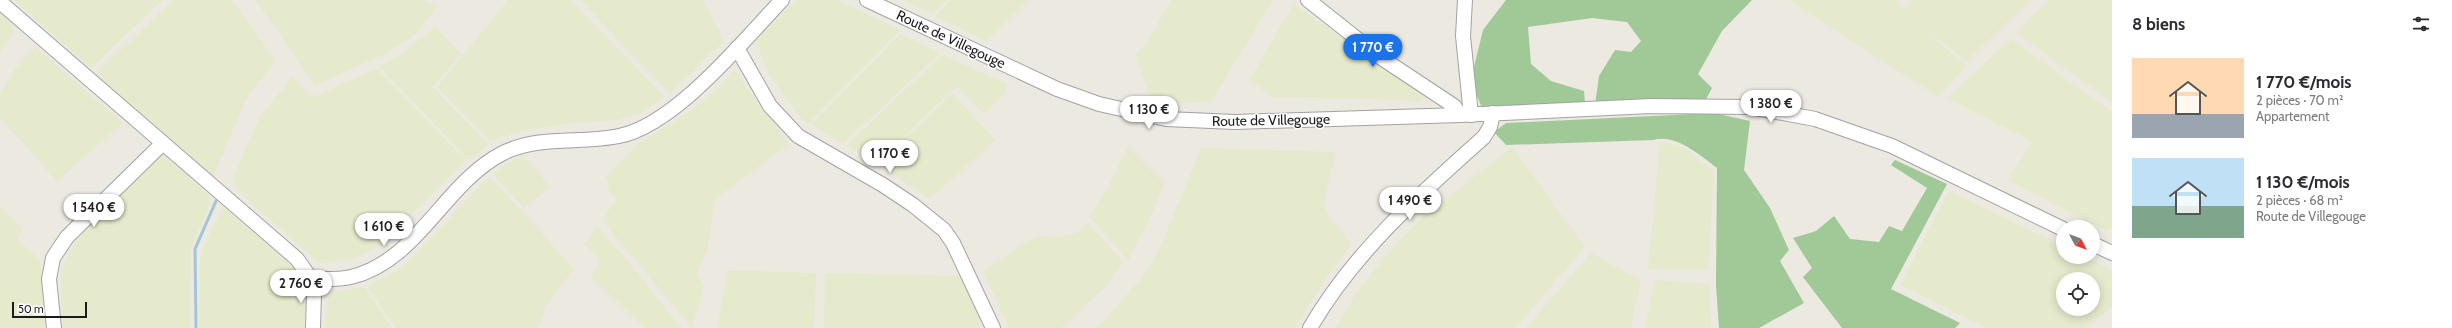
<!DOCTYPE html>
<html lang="fr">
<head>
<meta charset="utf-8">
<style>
	:root { --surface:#fff; --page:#f2f2f3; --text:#2b2b33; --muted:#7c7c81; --accent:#1a73e8 }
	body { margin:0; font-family:Cabin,sans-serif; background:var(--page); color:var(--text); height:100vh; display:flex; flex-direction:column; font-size:15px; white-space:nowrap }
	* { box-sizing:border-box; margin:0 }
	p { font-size:13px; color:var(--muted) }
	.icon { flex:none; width:22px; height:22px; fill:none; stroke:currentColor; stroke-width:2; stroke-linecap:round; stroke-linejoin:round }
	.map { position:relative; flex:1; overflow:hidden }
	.side { display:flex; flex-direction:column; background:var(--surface); width:340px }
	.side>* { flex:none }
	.needle { width:26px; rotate:131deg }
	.tools { position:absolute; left:2056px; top:220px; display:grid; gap:8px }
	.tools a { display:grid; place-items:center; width:44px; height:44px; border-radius:50%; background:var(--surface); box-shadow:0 2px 10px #0003; font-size:20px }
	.scale { position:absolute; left:12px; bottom:10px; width:75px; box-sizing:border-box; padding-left:4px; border:2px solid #1b1b1b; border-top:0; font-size:11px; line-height:14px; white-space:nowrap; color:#1b1b1b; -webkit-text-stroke:3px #fff; paint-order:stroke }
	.price { position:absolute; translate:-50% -34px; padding:0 9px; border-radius:14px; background:#fff; color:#222; font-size:13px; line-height:26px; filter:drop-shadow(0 1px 2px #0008) }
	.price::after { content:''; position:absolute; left:50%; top:24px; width:12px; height:9px; margin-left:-6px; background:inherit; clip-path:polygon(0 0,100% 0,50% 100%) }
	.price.on { background:var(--accent); color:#fff }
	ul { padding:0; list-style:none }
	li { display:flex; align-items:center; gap:12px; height:100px; padding:0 20px }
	li span { display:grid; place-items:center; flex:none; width:112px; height:80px; border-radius:0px; color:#555 }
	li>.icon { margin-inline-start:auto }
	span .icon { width:48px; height:48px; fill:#fffc; stroke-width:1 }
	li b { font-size:17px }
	h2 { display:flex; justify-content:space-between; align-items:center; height:48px; padding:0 20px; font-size:17px }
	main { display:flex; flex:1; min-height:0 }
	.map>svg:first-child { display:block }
	.farmland { fill:#e5eacc; fill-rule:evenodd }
	.forest { fill:#a1c998 }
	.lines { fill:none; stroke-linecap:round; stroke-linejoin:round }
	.stream { stroke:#a3c6d7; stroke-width:3 }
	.minor-casing { stroke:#a2a2a2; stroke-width:16 }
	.minor { stroke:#fff; stroke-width:14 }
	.labels { text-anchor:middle; stroke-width:3; stroke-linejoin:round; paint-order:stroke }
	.street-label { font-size:14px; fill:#1b1b1b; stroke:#fff }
</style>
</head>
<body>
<main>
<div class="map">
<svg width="2112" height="328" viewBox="0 0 2112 328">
	<rect width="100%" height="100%" fill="#ece9e1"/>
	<g class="farmland">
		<path d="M14 0H162L91 68Z"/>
		<path d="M173 0H232L276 61 247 97 213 176 96 74Z"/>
		<path d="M256 0H424L437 7 415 35 381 56 315 85Z"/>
		<path d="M508 0H571L665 97 639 114 617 120 573 123 526 130 490 141 437 87Z"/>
		<path d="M580 0H703L724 41 670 93Z"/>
		<path d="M796 0H837L900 30 808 125 799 116 769 74 755 40Z"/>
		<path d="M903 0H947L933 14Z"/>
		<path d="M951 0H1029L986 41 935 16Z"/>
		<path d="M1171 0H1273L1211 101 1160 105 1149 95 1138 63 1137 53 1149 40Z"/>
		<path d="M1789 0H1897L1895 2 1904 10 1914 0H2030L1966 62 1915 20 1966 66 1938 97Z"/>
		<path d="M2051 0H2112V103L2017 33 2036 12Z"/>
		<path d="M1294 4 1425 97 1420 102 1404 100 1272 97 1249 80Z"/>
		<path d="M0 12 11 23 14 32 0 52Z"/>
		<path d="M435 27 461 54 433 87 488 144 469 161 379 66 402 54Z"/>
		<path d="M900 34 940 53 843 144 811 125Z"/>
		<path d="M2011 39 2112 112V227L2107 231 2007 180 2033 142 1947 98Z"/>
		<path d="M35 47 123 123 57 181 0 118V93L20 62Z"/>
		<path d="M942 55 1007 84 1006 92 984 114 957 86 877 162 846 146Z"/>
		<path d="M377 68 466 160 379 246 356 258 320 264 248 200 232 181 259 118 292 77 311 98Z"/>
		<path d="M734 70 789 144 715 199 707 250 697 273 704 285 692 328 602 220 616 200 607 188 610 184 606 177 638 144 692 110 718 88Z"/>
		<path d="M952 93 995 140 930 199 878 164Z"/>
		<path d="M1660 141 1684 148 1714 171 1708 270 1648 269Z"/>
		<path d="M1128 147 1164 183 1149 220 1128 260 1089 216 1107 190Z"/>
		<path d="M1512 147 1585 247 1516 328H1336L1356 293 1382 260 1417 222Z"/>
		<path d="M1201 148 1336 152 1324 201 1329 219 1345 235 1350 243 1348 249 1327 276 1295 328H1094L1105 320 1141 278 1159 250Z"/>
		<path d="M162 153 211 197 210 203 191 248 189 328H63L61 302V268L73 246 100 211Z"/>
		<path d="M522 155 550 187 524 208 492 173Z"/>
		<path d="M488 179 494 181 574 269 547 304 538 328H396L367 286 394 273 413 257 482 183Z"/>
		<path d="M1949 191 2063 246V257H2086L2112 270V307L2086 328H1986L1900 285ZM2063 279H2093V309H2063Z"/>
		<path d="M0 207 23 229 17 239 40 260 44 328H0Z"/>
		<path d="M223 207 300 273 306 290 304 328H199L200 259 203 247Z"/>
		<path d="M1088 223 1123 262 1106 286 1061 328H1009L983 272 1028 240 1039 236 1060 237 1076 233Z"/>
		<path d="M597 227 627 260 681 328H645L591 277 600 259 584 244Z"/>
		<path d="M1591 253 1641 280 1631 328H1526Z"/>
		<path d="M728 270 816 273 814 328H717Z"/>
		<path d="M825 273 962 276 979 316 981 328H824Z"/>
		<path d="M1655 280 1709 284 1711 328H1645Z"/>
		<path d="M364 287 392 328H325L328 298 332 292Z"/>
	</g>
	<g class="forest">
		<path d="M1506 0H1752L1722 31 1698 74 1712 88 1704 103 1682 99 1595 105 1599 76 1615 50 1631 52 1641 41 1627 22 1592 18 1528 27 1531 64 1551 81 1584 91 1585 104 1482 108 1474 88 1473 71 1483 30Z"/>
		<path d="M1714 113 1750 121 1744 170 1770 208 1789 250 1780 261 1804 303 1759 328H1719L1716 285 1717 168C1700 155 1675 133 1653 140L1506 145 1494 132 1506 123Z"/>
		<path d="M1895 160 1947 184 1891 289 1960 323 1955 328H1842L1803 277 1812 268 1793 238 1816 231 1834 216 1850 239 1879 242 1889 226 1902 231 1927 188 1891 165Z"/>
	</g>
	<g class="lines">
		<path class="stream" d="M196 328 195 249 216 201"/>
		<defs>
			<g id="minor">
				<path d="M867 0 1057 89 1099 104 1166 119 1235 122 1460 115 1651 106 1750 107 1815 119 1892 146 2063 229"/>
				<path d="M1308 0 1380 57 1454 106 1460 115"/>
				<path d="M1465 0 1463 36 1471 115"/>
				<path d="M0 2 297 259 311 279C324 279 338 280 351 277 418 261 444 183 503 153 539 135 581 144 619 136 675 125 743 41 782 0"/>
				<path d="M737 48 770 106 798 136 883 185 913 205 944 230 953 243 993 328"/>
				<path d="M2093 244 2112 253"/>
				<path d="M311 279 314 293 313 328"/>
				<path d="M54 328 49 279 53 258 67 237 163 143"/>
				<path d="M1310 328C1354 252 1419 195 1484 137L1490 127 1493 113"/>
			</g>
		</defs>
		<use href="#minor" class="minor-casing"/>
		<use href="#minor" class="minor"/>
	</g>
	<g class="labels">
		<g class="street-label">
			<text transform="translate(951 39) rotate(25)" y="5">Route de Villegouge</text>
			<text transform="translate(1271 120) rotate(-1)" y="5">Route de Villegouge</text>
		</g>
	</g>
</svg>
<div class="tools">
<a><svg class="needle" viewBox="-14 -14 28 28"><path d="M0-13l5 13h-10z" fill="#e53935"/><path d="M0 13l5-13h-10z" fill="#7c7c81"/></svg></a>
<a><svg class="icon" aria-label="locate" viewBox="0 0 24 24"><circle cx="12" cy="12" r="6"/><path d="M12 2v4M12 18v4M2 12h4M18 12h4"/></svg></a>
</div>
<div class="scale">50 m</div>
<b class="price on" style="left:1373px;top:68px">1 770 €</b>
<b class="price" style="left:1771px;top:124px">1 380 €</b>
<b class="price" style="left:1149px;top:130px">1 130 €</b>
<b class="price" style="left:890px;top:174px">1 170 €</b>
<b class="price" style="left:1410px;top:221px">1 490 €</b>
<b class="price" style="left:94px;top:228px">1 540 €</b>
<b class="price" style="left:384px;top:247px">1 610 €</b>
<b class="price" style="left:301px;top:304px">2 760 €</b>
</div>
<section class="side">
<h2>8 biens<svg class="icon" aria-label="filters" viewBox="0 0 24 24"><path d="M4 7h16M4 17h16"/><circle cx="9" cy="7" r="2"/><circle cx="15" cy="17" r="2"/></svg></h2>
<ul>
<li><span style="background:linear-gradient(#ffd9b3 70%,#9aa5b1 0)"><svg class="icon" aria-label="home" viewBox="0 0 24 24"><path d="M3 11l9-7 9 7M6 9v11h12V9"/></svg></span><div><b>1 770 €/mois</b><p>2 pièces · 70 m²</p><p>Appartement</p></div></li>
<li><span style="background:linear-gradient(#bfe0f5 60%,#7fa58c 0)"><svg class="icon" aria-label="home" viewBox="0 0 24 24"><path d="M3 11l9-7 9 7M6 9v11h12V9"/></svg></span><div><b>1 130 €/mois</b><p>2 pièces · 68 m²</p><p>Route de Villegouge</p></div></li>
</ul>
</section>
</main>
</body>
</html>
